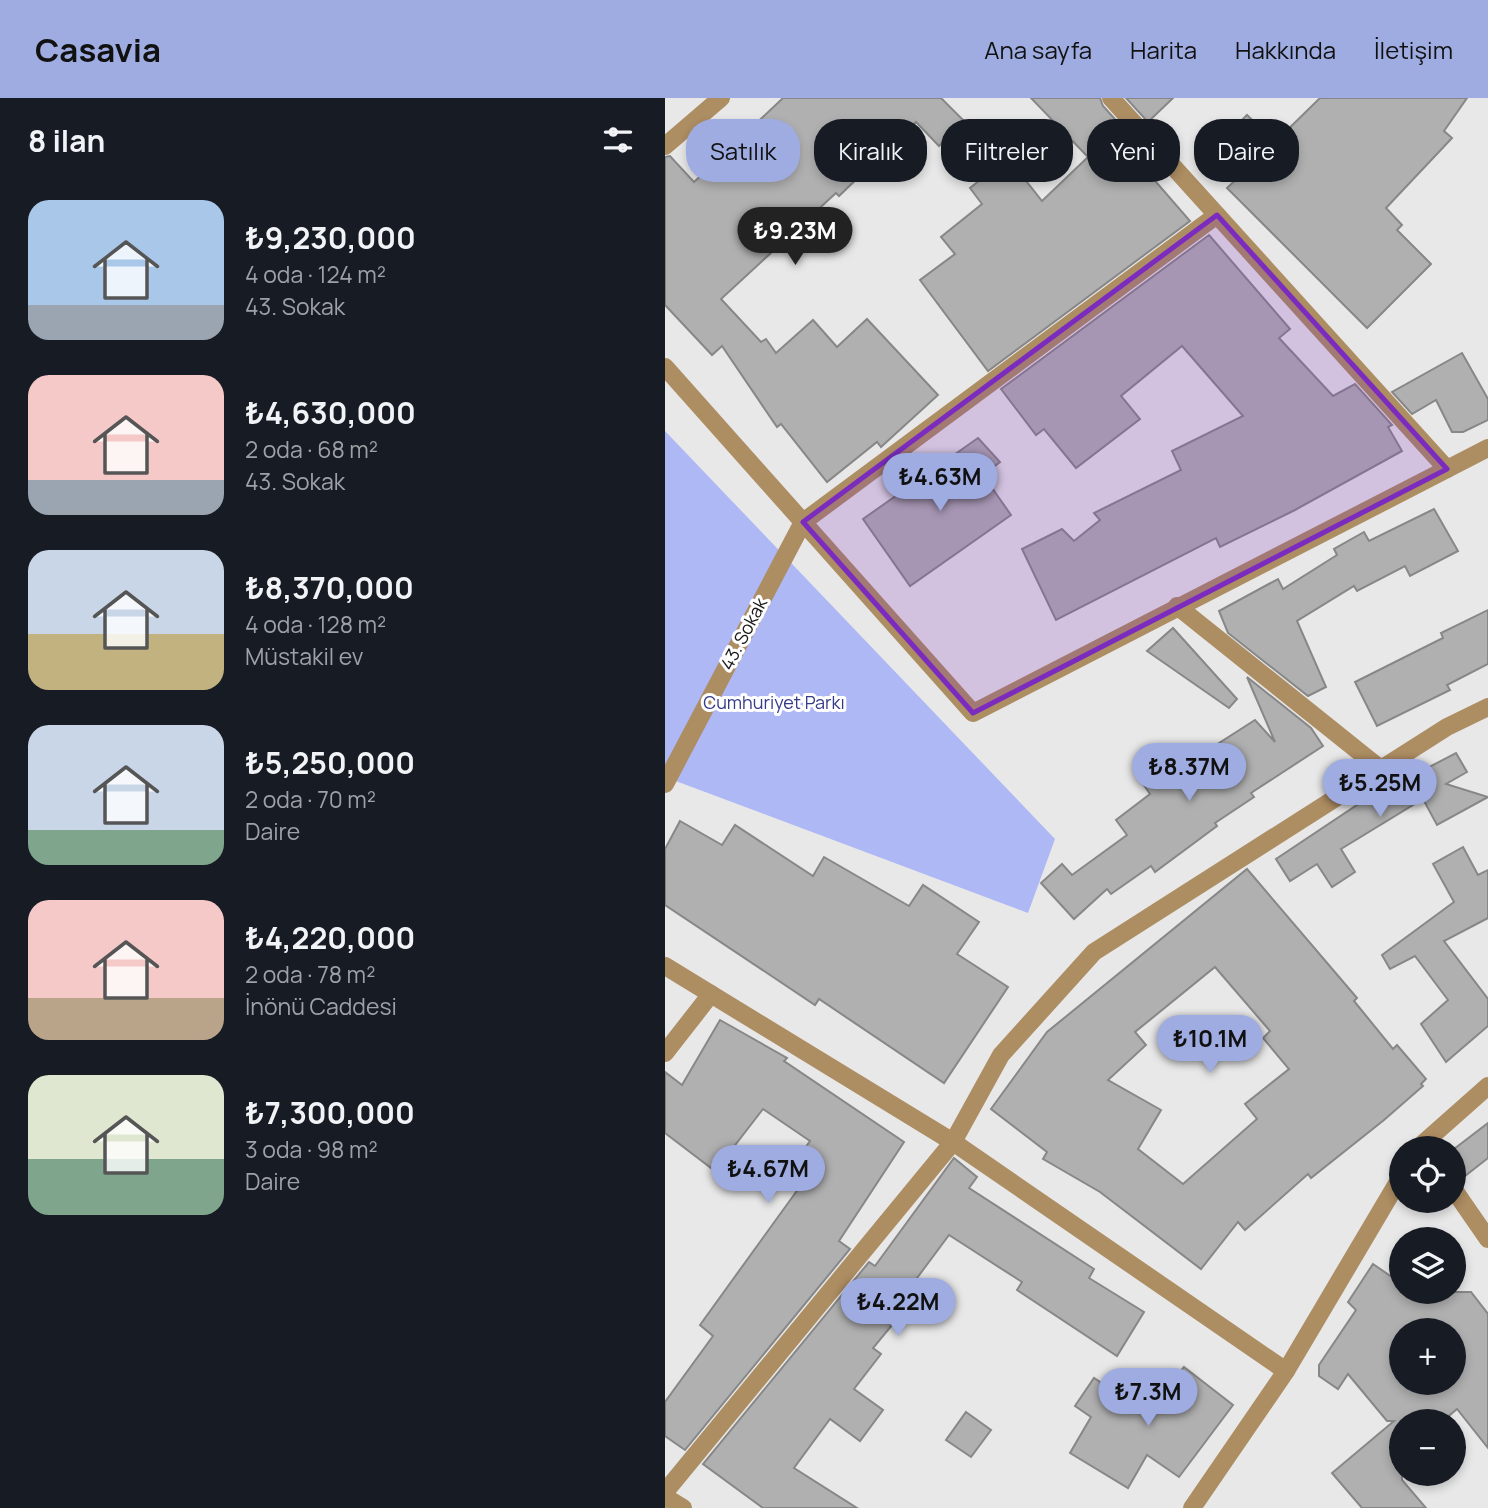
<!DOCTYPE html>
<html lang="tr">
<head>
<meta charset="utf-8">
<style>
	:root { --surface:#171b24; --page:#242831; --text:#f1f3f6; --muted:#9ea1a6; --accent:#9eace1 }
	body { margin:0; font-family:Manrope,sans-serif; background:var(--page); color:var(--text); height:100vh; display:flex; flex-direction:column; font-size:26px; white-space:nowrap }
	* { box-sizing:border-box; margin:0 }
	p { font-size:23px; color:var(--muted) }
	.icon { flex:none; width:38px; height:38px; fill:none; stroke:currentColor; stroke-width:2; stroke-linecap:round; stroke-linejoin:round }
	.map { position:relative; flex:1; overflow:hidden }
	.side { display:flex; flex-direction:column; background:var(--surface); width:665px }
	.side>* { flex:none }
	.hud { position:absolute; left:21px; top:21px; width:665px; height:63px; display:flex; gap:14px }
	.buttons { position:absolute; left:724px; top:1038px; display:grid; gap:14px }
	.buttons a { display:grid; place-items:center; width:77px; height:77px; border-radius:50%; background:var(--surface); box-shadow:0 4px 10px #0003; font-size:35px }
	.price { position:absolute; translate:-50% -60px; padding:0 16px; border-radius:24px; background:var(--accent); color:#111; font-size:23px; line-height:46px; filter:drop-shadow(0 2px 4px #0008) }
	.price::after { content:''; position:absolute; left:50%; top:42px; width:21px; height:16px; margin-left:-10px; background:inherit; clip-path:polygon(0 0,100% 0,50% 100%) }
	.price.current { background:#222; color:#fff }
	ul { padding:0; list-style:none }
	li { display:flex; align-items:center; gap:21px; height:175px; padding:0 28px }
	li span { display:grid; place-items:center; flex:none; width:196px; height:140px; border-radius:21px; color:#555 }
	li>.icon { margin-inline-start:auto }
	span .icon { width:84px; height:84px; fill:#fffc; stroke-width:1 }
	li b { font-size:30px }
	h2 { display:flex; justify-content:space-between; align-items:center; height:84px; padding:0 28px; font-size:30px }
	.chip { padding:0 24px; border-radius:28px; background:var(--surface); box-shadow:0 4px 10px #0003; font-size:24px; line-height:63px }
	.chip.current { background:var(--accent); color:#111 }
	header { display:flex; align-items:center; gap:42px; box-sizing:border-box; height:98px; padding:0 35px; background:var(--accent); color:#111 }
	header strong { font-size:33px }
	nav { display:flex; gap:38px; margin-inline-start:auto; font-size:24px }
	main { display:flex; flex:1; min-height:0 }
	.map>svg:first-child { display:block }
	.green { fill:#aeb8f4 }
	.building { fill:#b1b0b1; stroke:#888787; stroke-width:2; fill-rule:evenodd }
	.lines { fill:none; stroke-linecap:round; stroke-linejoin:round }
	.minor { stroke:#ad8d62; stroke-width:18 }
	.marked { fill:#7b2cbf; fill-opacity:0.2; stroke:#7b2cbf; stroke-width:5; stroke-linejoin:round }
	.labels { text-anchor:middle; stroke-width:6; stroke-linejoin:round; paint-order:stroke }
	.street-label { font-size:18px; fill:#191919; stroke:#fff }
	.park-label { font-size:18px; fill:#363b88; stroke:#fff }
</style>
</head>
<body>
<header>
<strong>Casavia</strong>
<nav><a>Ana sayfa</a><a>Harita</a><a>Hakkında</a><a>İletişim</a></nav>
</header>
<main>
<section class="side">
<h2>8 ilan<svg class="icon" aria-label="filters" viewBox="0 0 24 24"><path d="M4 7h16M4 17h16"/><circle cx="9" cy="7" r="2"/><circle cx="15" cy="17" r="2"/></svg></h2>
<ul>
<li><span style="background:linear-gradient(#a9c7e8 75%,#9aa5b1 0)"><svg class="icon" aria-label="home" viewBox="0 0 24 24"><path d="M3 11l9-7 9 7M6 9v11h12V9"/></svg></span><div><b>₺9,230,000</b><p>4 oda · 124 m²</p><p>43. Sokak</p></div></li>
<li><span style="background:linear-gradient(#f6c9c9 75%,#9aa5b1 0)"><svg class="icon" aria-label="home" viewBox="0 0 24 24"><path d="M3 11l9-7 9 7M6 9v11h12V9"/></svg></span><div><b>₺4,630,000</b><p>2 oda · 68 m²</p><p>43. Sokak</p></div></li>
<li><span style="background:linear-gradient(#c9d6e8 60%,#c2b280 0)"><svg class="icon" aria-label="home" viewBox="0 0 24 24"><path d="M3 11l9-7 9 7M6 9v11h12V9"/></svg></span><div><b>₺8,370,000</b><p>4 oda · 128 m²</p><p>Müstakil ev</p></div></li>
<li><span style="background:linear-gradient(#c9d6e8 75%,#7fa58c 0)"><svg class="icon" aria-label="home" viewBox="0 0 24 24"><path d="M3 11l9-7 9 7M6 9v11h12V9"/></svg></span><div><b>₺5,250,000</b><p>2 oda · 70 m²</p><p>Daire</p></div></li>
<li><span style="background:linear-gradient(#f6c9c9 70%,#b9a48a 0)"><svg class="icon" aria-label="home" viewBox="0 0 24 24"><path d="M3 11l9-7 9 7M6 9v11h12V9"/></svg></span><div><b>₺4,220,000</b><p>2 oda · 78 m²</p><p>İnönü Caddesi</p></div></li>
<li><span style="background:linear-gradient(#dfe7d0 60%,#7fa58c 0)"><svg class="icon" aria-label="home" viewBox="0 0 24 24"><path d="M3 11l9-7 9 7M6 9v11h12V9"/></svg></span><div><b>₺7,300,000</b><p>3 oda · 98 m²</p><p>Daire</p></div></li>
</ul>
</section>
<div class="map">
<svg width="823" height="1410" viewBox="0 0 823 1410">
	<rect width="100%" height="100%" fill="#e8e8e9"/>
	<path class="green" d="M0 333 390 741 363 815 0 679Z"/>
	<g class="building">
		<path d="M118 0H276L299 23 274 48 251 24 174 98 171 95 56 201 96 244 101 241 111 255 148 222 172 249 202 221 273 297 216 349 212 344 162 384 116 326 112 329 57 248 47 257 0 207V59L5 58 29 84Z"/>
		<path d="M366 0H435L438 8 467 40 459 47 525 123 323 273 255 182 290 156 276 139 317 106 305 90 343 60 377 103 423 59Z"/>
		<path d="M461 0H508L483 24Z"/>
		<path d="M655 0H802L779 33 787 40 721 110 737 127 732 132 766 166 702 230 562 90 579 74 552 47 582 17 610 44Z"/>
		<path d="M544 137 625 231 614 240 668 298 690 286 727 327 723 329 737 353 630 412 555 449 551 440 391 522 357 451 397 431 409 443 435 422 429 415 516 372 507 353 578 318 517 248 456 298 475 321 411 370 379 331 371 337 336 291Z"/>
		<path d="M797 255 823 301V322L798 334H787L771 302 747 316 727 294Z"/>
		<path d="M313 340 335 364 318 377 346 417 245 488 198 421Z"/>
		<path d="M769 411 793 453 745 478 740 468 692 493 689 488 632 523 661 589 643 598 563 535 554 513 613 481 618 491 672 457 669 451 699 434 704 443Z"/>
		<path d="M823 512V566L782 587 785 592 712 628 690 584 778 540 776 535Z"/>
		<path d="M508 530 572 601 564 610 482 553Z"/>
		<path d="M582 579 646 630 658 648 586 695 589 699 550 725 552 728 490 774 486 768 446 796 442 791 409 821 376 785 397 766 407 777 462 737 451 722 485 696 472 677 501 656 512 672 590 622 610 644Z"/>
		<path d="M791 655 802 674 781 686 823 699 772 727 758 701 676 751 690 774 667 789 652 766 625 783 611 761 722 687 724 690 746 679 744 676 749 677Z"/>
		<path d="M15 723 57 747 70 727 148 778 159 759 244 808 258 787 314 824 292 856 343 889 279 985 154 901 150 907 0 807V751Z"/>
		<path d="M798 749 813 777 823 772V820L779 843 823 901V928L781 964 756 926 783 902 750 858 725 871 717 857 789 804 768 766Z"/>
		<path d="M582 771 692 900 689 903 728 951 732 947 761 981 756 986 758 988 719 1022 646 1080 643 1076 580 1132 573 1124 536 1171 435 1094 378 1061 382 1054 326 1011 382 934ZM550 869 605 933 598 940 624 971 580 1006 592 1021 518 1086 473 1051 496 1012 443 982 481 947 470 934Z"/>
		<path d="M55 922 122 960 119 963 239 1044 174 1143 185 1151 20 1352 0 1338V1304L48 1238 35 1227 144 1076 129 1065 145 1043 98 1011 50 1073 0 1035V974L17 987Z"/>
		<path d="M823 1025V1060L795 1082 789 1081V1051Z"/>
		<path d="M289 1060 312 1079 304 1090 429 1171 424 1180 479 1214 452 1258 352 1192 357 1184 284 1137 226 1215 232 1221 208 1250 216 1256 189 1291 218 1312 195 1343 165 1321 129 1370 192 1410H98L38 1366 204 1164 210 1168Z"/>
		<path d="M708 1166 737 1186V1194H806L823 1216V1350L792 1311 778 1323H737V1382L761 1410H697L667 1375 729 1323H722L683 1276 673 1291 654 1278V1267L691 1212 683 1204ZM737 1232H789V1284H737Z"/>
		<path d="M519 1269 568 1307 514 1379 482 1357 463 1390 405 1355 426 1319 410 1308 429 1280 481 1315Z"/>
		<path d="M301 1314 326 1332 306 1359 281 1342Z"/>
	</g>
	<g class="lines">
		<g class="minor">
			<path d="M446 0 782 371"/>
			<path d="M0 48 56 0"/>
			<path d="M0 269 308 615 823 350"/>
			<path d="M512 508 717 672"/>
			<path d="M0 686 138 424 552 117"/>
			<path d="M0 868 288 1044 621 1273"/>
			<path d="M0 955 46 896"/>
			<path d="M753 1050 823 988"/>
			<path d="M789 1092 823 1141"/>
			<path d="M0 1394 288 1044 336 957 429 854 782 629 823 609"/>
			<path d="M0 1399 18 1410"/>
			<path d="M527 1410 621 1273 737 1077"/>
		</g>
	</g>
	<path class="marked" d="M552 117 782 371 308 615 138 424Z"/>
	<g class="labels">
		<g class="street-label">
			<text transform="translate(79 536) rotate(-62)" y="6">43. Sokak</text>
		</g>
		<g class="park-label">
			<text x="109" y="611">Cumhuriyet Parkı</text>
		</g>
	</g>
</svg>
<div class="buttons">
<a><svg class="icon" aria-label="locate" viewBox="0 0 24 24"><circle cx="12" cy="12" r="6"/><path d="M12 2v4M12 18v4M2 12h4M18 12h4"/></svg></a>
<a><svg class="icon" aria-label="layers" viewBox="0 0 24 24"><path d="M12 4l9 5-9 5-9-5zM3 14l9 5 9-5"/></svg></a>
<a>+</a>
<a>−</a>
</div>
<b class="price current" style="left:130px;top:169px">₺9.23M</b>
<b class="price" style="left:275px;top:415px">₺4.63M</b>
<b class="price" style="left:524px;top:705px">₺8.37M</b>
<b class="price" style="left:715px;top:721px">₺5.25M</b>
<b class="price" style="left:545px;top:977px">₺10.1M</b>
<b class="price" style="left:103px;top:1107px">₺4.67M</b>
<b class="price" style="left:233px;top:1240px">₺4.22M</b>
<b class="price" style="left:483px;top:1330px">₺7.3M</b>
<div class="hud">
<a class="chip current">Satılık</a>
<a class="chip">Kiralık</a>
<a class="chip">Filtreler</a>
<a class="chip">Yeni</a>
<a class="chip">Daire</a>
</div>
</div>
</main>
</body>
</html>
